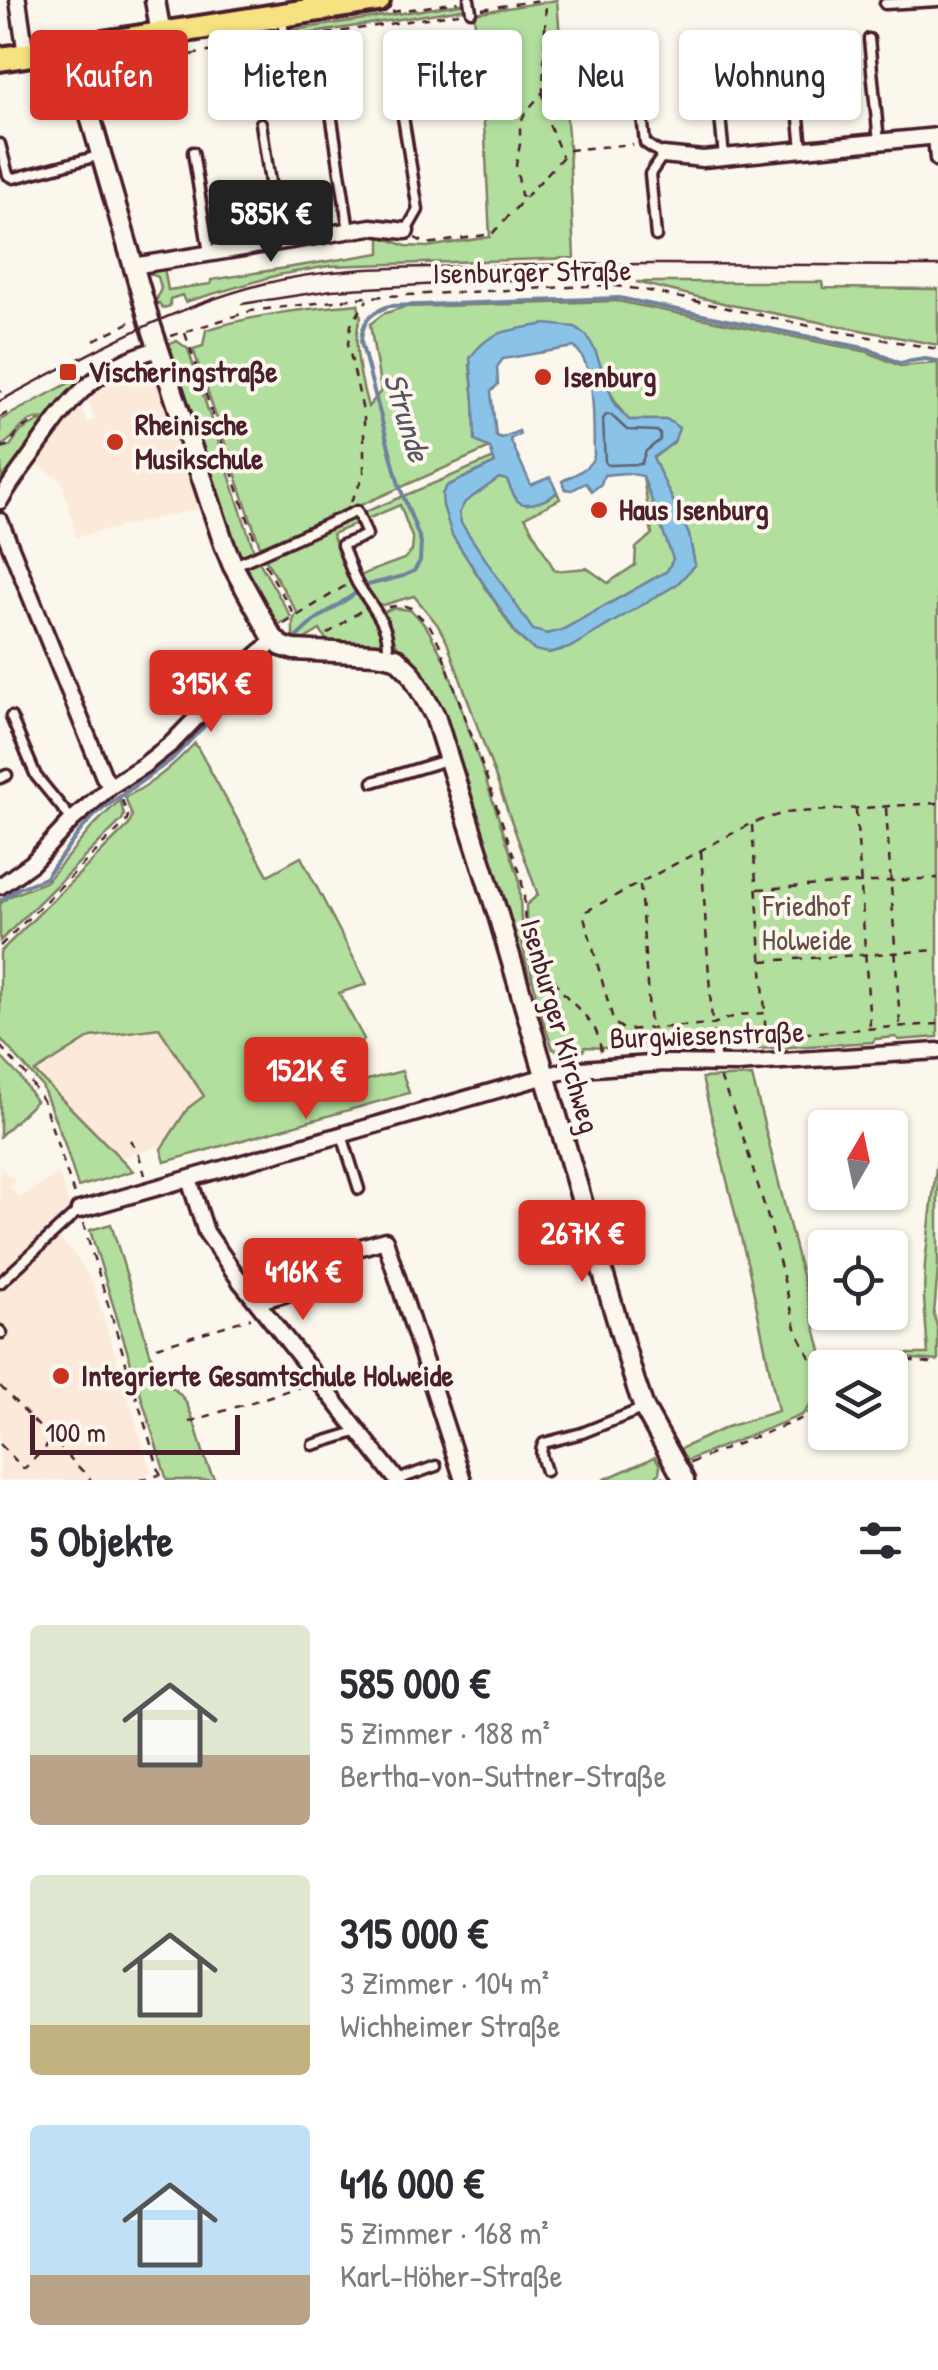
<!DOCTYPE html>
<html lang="de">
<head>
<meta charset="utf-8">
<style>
	:root { --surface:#fff; --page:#f7f7f7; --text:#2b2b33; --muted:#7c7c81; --accent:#d93025 }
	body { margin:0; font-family:"Patrick Hand",sans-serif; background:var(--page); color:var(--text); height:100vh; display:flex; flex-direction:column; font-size:38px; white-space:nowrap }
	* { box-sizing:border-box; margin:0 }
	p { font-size:32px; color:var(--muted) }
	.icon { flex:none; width:55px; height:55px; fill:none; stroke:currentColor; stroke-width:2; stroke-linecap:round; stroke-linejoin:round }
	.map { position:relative; height:1480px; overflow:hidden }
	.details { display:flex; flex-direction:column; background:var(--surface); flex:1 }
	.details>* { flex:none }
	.hud { position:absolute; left:30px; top:30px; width:880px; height:90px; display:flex; gap:20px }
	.needle { width:65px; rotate:9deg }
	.fabs { position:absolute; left:808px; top:1110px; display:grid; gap:20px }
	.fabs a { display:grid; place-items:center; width:100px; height:100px; border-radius:10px; background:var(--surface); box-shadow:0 2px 8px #0004; font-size:50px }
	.scale { position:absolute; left:30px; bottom:25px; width:210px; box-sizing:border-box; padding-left:10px; border:5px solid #4a1f2b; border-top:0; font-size:28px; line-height:35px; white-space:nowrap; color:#4a1f2b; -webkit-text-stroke:8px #fbf7ec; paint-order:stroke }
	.price { position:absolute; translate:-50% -85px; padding:0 22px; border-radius:10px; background:var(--accent); color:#fff; font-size:32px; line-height:65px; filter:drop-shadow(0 2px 5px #0008) }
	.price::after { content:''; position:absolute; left:50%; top:60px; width:30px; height:22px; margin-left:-15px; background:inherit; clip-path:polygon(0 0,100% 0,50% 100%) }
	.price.current { background:#222; color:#fff }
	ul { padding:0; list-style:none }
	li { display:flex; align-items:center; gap:30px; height:250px; padding:0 30px }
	li span { display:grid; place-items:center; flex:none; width:280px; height:200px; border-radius:10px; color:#555 }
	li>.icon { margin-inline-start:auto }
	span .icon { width:120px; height:120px; fill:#fffc; stroke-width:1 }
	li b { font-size:42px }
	h2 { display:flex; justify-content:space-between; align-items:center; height:120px; padding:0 30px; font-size:42px }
	.tag { padding:0 35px; border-radius:10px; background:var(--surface); box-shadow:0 2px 8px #0004; font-size:35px; line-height:90px }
	.tag.current { background:var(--accent); color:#fff }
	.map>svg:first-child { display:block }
	.built { fill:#fce9d9 }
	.green { fill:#b2df9e; stroke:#7e7f64; stroke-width:2.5; fill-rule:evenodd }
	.water { fill:#89c4e8; stroke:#70829c; stroke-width:2.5; fill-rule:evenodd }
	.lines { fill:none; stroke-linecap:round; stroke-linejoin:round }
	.shore { stroke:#636177; stroke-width:2.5 }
	.stream { stroke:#70829c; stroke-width:4 }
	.service-casing { stroke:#4a1f2b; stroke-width:15 }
	.minor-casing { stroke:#4a1f2b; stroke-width:21 }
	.tertiary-casing { stroke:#4a1f2b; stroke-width:25 }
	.primary-casing { stroke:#4a1f2b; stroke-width:30 }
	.path { stroke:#4a1f2b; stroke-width:2.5; stroke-dasharray:8 8; stroke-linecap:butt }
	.service { stroke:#fbf7ec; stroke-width:8 }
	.minor { stroke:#fbf7ec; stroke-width:14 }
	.tertiary { stroke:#fbf7ec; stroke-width:18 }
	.primary { stroke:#f7e281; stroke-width:22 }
	.tram { stroke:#4a1f2b; stroke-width:2.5 }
	.poi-dot { fill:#c8321e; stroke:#fbf7ec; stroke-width:4 }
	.labels { text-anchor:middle; stroke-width:8; stroke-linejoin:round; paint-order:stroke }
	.street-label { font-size:30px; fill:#4a1f2b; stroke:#fbf7ec }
	.poi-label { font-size:30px; font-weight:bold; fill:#4a1f2b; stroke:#fbf7ec; text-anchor:start }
	.park-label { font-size:30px; fill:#644f48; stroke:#fbf7ec }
	.water-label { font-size:32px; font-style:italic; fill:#5d5164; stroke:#fbf7ec }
</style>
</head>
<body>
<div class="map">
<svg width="938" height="1480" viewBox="0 0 938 1480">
	<rect width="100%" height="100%" fill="#fbf7ec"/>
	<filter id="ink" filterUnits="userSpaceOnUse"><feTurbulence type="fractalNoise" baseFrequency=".01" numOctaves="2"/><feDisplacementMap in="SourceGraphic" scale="20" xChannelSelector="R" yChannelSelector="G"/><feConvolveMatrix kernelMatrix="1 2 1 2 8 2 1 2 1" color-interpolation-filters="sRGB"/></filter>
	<g filter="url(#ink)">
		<g class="built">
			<path d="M145 360 152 363 202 508 76 537 62 481 38 464 42 452 80 407 87 422 95 420 86 393 104 379Z"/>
			<path d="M159 1028 204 1096 188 1108 164 1145 120 1158 35 1071 91 1037Z"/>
			<path d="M0 1166 15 1181 9 1187 20 1198 59 1173 70 1208 49 1228 73 1252 92 1281 151 1471 147 1473 149 1480H0Z"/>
		</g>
		<g class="green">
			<path d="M557 0 569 147 574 258 329 266 278 275 185 302 182 295 170 299V306L163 308 159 303 155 304 154 300 157 299 161 288 158 277 149 273 153 270 164 268 168 290 211 284V280L380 253V236L406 246 427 247 490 237 485 137 474 13Z"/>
			<path d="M467 3 468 8 288 37 287 31Z"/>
			<path d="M636 282H822L823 288 938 289V345L731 305Z"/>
			<path d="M617 301 868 352 900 366 938 363V1037L899 1040 896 1037 875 1039 873 1042 758 1049 755 1036 606 1048 585 1047 583 1051 561 1052 553 1049C538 1011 528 968 526 927L535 922 526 921V905L538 895 447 642 437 624 414 596 383 605 365 602 384 636 380 643 327 641 320 630 303 640 293 637V621L297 612 263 555 494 458 495 463 447 486 452 535 516 635 534 650 676 585 695 565 689 535 653 458 674 442 668 420H629C606 396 603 364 587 336L470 365 474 400 490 448 261 549 193 349 203 346 206 330C256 314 305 309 358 304L361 318C350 338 362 385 368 407L381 391 370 324 383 314 404 307ZM400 505 413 540 412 551 404 559 366 573 352 582 332 534Z"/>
			<path d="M177 341 188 349 254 551 240 557 169 344Z"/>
			<path d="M84 375 47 419C20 415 18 440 0 446V420Z"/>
			<path d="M40 421 45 422 2 479 0 450 10 446 21 431Z"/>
			<path d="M643 476 674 559 667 571 562 630 547 634 533 631 461 523 459 513 465 502 499 478 507 480C510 486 514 499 519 502 529 508 550 499 557 492L560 499 525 517 555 571 587 568 608 583 635 565 636 548 652 534Z"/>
			<path d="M257 558 291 617 278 625 244 564Z"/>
			<path d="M393 608 410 610 416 615 427 628 446 663 519 878 522 941 530 982 528 988 442 713 411 658 399 649 381 613Z"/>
			<path d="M195 743 268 875 301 857 367 984 339 993 364 1039 341 1063 348 1085 402 1071 409 1093 165 1162 161 1149 188 1108 204 1096 159 1028 91 1037 35 1072 133 1171 78 1187 64 1142 42 1086 0 1038V952L129 825 132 816 125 797C153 784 174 765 195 743Z"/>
			<path d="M120 800 124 815 122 820 0 941V904L8 897 47 881 93 826Z"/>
			<path d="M0 1056 20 1077 36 1101 0 1136Z"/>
			<path d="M752 1076 825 1367C814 1383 817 1401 802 1415L686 1461 680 1449 727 1427 778 1411 749 1270 702 1078Z"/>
			<path d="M938 1151V1269L934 1314 938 1331V1361L855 1354H928L924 1298 925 1263Z"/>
			<path d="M111 1224 156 1372C164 1384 178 1389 185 1401 199 1425 200 1456 215 1480H167L90 1230Z"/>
			<path d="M655 1457 660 1465 659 1474 649 1480H603Z"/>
		</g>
		<path class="water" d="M545 324 575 327 587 336 595 350 615 405 629 420H668L679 428 674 442 653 458 689 535 695 565 676 585 569 648 549 653 534 650 517 635 452 535 443 506 442 494 447 486 495 463 490 448 475 441 474 400 470 358C491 328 511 331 545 324ZM574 347C597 364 593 428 594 456 590 469 573 475 562 481L565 489 572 490 586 483 592 491 601 484 604 475 626 473 643 476 673 559 667 571 562 630 547 634 533 630 461 523 459 513 465 502 499 478 507 480C510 486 514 499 519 502 529 508 550 499 557 492L550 477 531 485 510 439 520 434 519 431 502 438 496 436 491 392 498 384 497 367 503 359Z"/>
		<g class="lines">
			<path class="shore" d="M606 415H611L627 430 657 431 660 434V440L646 451 641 464 608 465 605 463 603 419Z"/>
			<g class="stream">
				<path d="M290 643 314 621 368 585 403 576 414 571 420 561 421 542 399 485 361 342C362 321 370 313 389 306L619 298 869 349 899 363 925 359 938 361"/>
				<path d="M0 901 19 888 45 878 81 830 97 813 171 760 252 677 279 653"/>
			</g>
			<defs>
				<g id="service">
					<path d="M469 0 471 11"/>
					<path d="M885 4 938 1"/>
					<path d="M282 20 285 40"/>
					<path d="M869 39 879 142"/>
					<path d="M792 46 802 149"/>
					<path d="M714 54 724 157"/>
					<path d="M637 68 645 143 663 155 650 174 656 236"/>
					<path d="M399 92 418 210 406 231"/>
					<path d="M331 113 349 231"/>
					<path d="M261 123 279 242"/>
					<path d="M0 144 8 175 14 178 102 155"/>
					<path d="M193 152 209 253"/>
					<path d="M233 566 357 511 367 535 342 545C347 557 351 571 357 583 370 605 393 627 387 655"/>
					<path d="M11 717 36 776 72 820"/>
					<path d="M0 778 7 775"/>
					<path d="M373 782 450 759"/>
					<path d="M713 1039 716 1064"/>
					<path d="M342 1135 359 1189"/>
					<path d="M0 1283 79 1210"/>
					<path d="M260 1304 302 1292"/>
					<path d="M0 1331 2 1333"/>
					<path d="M313 1445 359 1431"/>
					<path d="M546 1471C543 1461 538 1452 544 1443L582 1433 644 1408"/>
					<path d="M397 1480 436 1466"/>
				</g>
				<g id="minor">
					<path d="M18 0 26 55"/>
					<path d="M936 136 938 159"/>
					<path d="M663 155 703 159 938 136"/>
					<path d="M133 266 371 227 406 231"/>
					<path d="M0 501C10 483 23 467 35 450 72 398 93 368 158 349"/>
					<path d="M0 521 104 777 111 786"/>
					<path d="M0 886 32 863 72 820 111 786 144 765 172 743 258 654 275 640"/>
					<path d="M189 1179 206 1232 241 1282 397 1480"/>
					<path d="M79 1210 567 1070 664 1063 737 1064 938 1051"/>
					<path d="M241 1282 385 1240 463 1480"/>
				</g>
				<g id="tertiary">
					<path d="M155 0 161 34"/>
					<path d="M76 47 83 92 150 323 224 544 233 566 271 635 281 646 294 650 376 654 396 658 411 673 435 716 498 915 635 1382 644 1408 684 1480"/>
				</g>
				<path id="primary" d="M0 59 378 0"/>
			</defs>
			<use href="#service" class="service-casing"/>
			<use href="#minor" class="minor-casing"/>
			<use href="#tertiary" class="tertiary-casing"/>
			<use href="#primary" class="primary-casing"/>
			<g class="path">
				<path d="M482 9 540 0"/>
				<path d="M392 12 458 2"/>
				<path d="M294 39 459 13"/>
				<path d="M96 70 276 41"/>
				<path d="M543 93 549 124 562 156"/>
				<path d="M524 197 521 195 516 165 520 144V124L525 113 543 92 546 0"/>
				<path d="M415 238 427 244 492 234 569 150 633 144"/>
				<path d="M185 333 256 543"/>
				<path d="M171 336 251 311 367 297 609 285 644 290 824 329 938 349"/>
				<path d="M94 340 133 321"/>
				<path d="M0 392 2 391"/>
				<path d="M0 417 13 410"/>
				<path d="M0 448 9 445 20 429 38 420"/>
				<path d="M351 502 364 475V416L348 344 351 325 367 300"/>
				<path d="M265 564 295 616"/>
				<path d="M388 607 402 605 411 608 430 626 439 643 521 876 524 896 525 946"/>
				<path d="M284 624 345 586"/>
				<path d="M327 634 362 610"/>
				<path d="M938 803 784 813 752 823 583 913 614 1023 625 1030 713 1024 738 1015 765 1013V1027L774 1035 938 1024"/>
				<path d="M886 808 900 1024"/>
				<path d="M856 810 870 1027"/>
				<path d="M752 825 765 1012"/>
				<path d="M701 851 712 1022"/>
				<path d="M640 885 650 1027"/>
				<path d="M758 889 938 878"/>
				<path d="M523 924C544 938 545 968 559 987 570 1003 587 1014 596 1031 599 1039 601 1047 601 1055"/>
				<path d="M0 946 126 822 128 816 121 797"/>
				<path d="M763 961 938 950"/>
				<path d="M0 1046 26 1075 43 1101 75 1197"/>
				<path d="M720 1077 740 1127 769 1221 797 1332 816 1369 823 1376"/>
				<path d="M130 1140 138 1152 145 1175"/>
				<path d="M83 1223 162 1480"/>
				<path d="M157 1347 251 1318"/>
				<path d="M829 1368C852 1348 909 1362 938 1364"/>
				<path d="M0 1386 51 1439"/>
				<path d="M189 1422 302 1386"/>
				<path d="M0 1444 24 1469 53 1440 91 1480"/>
				<path d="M690 1463 803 1418 813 1409 825 1373"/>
				<path d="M140 1480 159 1475"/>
				<path d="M657 1480 665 1476"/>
			</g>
			<use href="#service" class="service"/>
			<use href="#minor" class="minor"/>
			<use href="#tertiary" class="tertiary"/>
			<use href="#primary" class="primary"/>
			<g class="tram">
				<path d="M242 304 332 290 530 279"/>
				<path d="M0 401C85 355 169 308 263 284 336 265 415 268 490 266 639 262 789 265 938 266"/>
			</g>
		</g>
	</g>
	<g class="poi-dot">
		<rect x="58" y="362" width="20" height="20" rx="5"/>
		<circle cx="543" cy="377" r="10"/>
		<circle cx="115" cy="442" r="10"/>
		<circle cx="599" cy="510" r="10"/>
		<circle cx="61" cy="1376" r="10"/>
	</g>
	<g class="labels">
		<g class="street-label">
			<text transform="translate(532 272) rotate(-1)" y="10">Isenburger Straße</text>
			<text transform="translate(560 1026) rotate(74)" y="10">Isenburger Kirchweg</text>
			<text transform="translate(707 1035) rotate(-2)" y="10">Burgwiesenstraße</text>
		</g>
		<g class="poi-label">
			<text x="88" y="382">Vischeringstraße</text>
			<text x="563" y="387">Isenburg</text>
			<text x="135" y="435">Rheinische<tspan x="135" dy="34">Musikschule</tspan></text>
			<text x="619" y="520">Haus Isenburg</text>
			<text x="81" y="1386">Integrierte Gesamtschule Holweide</text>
		</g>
		<g class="park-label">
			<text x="807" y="916">Friedhof<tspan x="807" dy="34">Holweide</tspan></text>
		</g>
		<g class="water-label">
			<text transform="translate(407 417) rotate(73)" y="11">Strunde</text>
		</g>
	</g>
</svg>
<div class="fabs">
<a><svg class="needle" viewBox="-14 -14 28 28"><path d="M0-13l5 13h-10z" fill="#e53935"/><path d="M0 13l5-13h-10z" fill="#7c7c81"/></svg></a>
<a><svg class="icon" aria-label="locate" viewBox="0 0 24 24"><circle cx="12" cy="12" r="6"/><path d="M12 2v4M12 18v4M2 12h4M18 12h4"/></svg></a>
<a><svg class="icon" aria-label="layers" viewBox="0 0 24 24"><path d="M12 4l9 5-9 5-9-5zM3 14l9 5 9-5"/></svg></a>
</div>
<div class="scale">100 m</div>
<b class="price current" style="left:271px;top:265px">585K €</b>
<b class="price" style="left:211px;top:735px">315K €</b>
<b class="price" style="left:306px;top:1122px">152K €</b>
<b class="price" style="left:582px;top:1285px">267K €</b>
<b class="price" style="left:303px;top:1323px">416K €</b>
<div class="hud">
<a class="tag current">Kaufen</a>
<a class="tag">Mieten</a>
<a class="tag">Filter</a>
<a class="tag">Neu</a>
<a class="tag">Wohnung</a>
</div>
</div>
<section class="details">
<h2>5 Objekte<svg class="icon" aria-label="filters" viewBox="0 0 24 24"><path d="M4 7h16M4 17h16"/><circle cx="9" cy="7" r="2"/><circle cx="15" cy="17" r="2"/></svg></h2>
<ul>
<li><span style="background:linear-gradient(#dfe7d0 65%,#b9a48a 0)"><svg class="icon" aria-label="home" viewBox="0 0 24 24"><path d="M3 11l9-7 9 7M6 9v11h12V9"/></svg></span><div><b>585 000 €</b><p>5 Zimmer · 188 m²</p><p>Bertha-von-Suttner-Straße</p></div></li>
<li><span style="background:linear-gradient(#dfe7d0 75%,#c2b280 0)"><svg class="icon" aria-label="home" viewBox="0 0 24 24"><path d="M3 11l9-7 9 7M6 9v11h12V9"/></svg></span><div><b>315 000 €</b><p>3 Zimmer · 104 m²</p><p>Wichheimer Straße</p></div></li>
<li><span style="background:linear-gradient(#bfe0f5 75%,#b9a48a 0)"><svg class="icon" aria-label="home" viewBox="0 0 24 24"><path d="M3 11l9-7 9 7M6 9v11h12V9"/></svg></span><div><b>416 000 €</b><p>5 Zimmer · 168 m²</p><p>Karl-Höher-Straße</p></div></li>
</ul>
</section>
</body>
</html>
